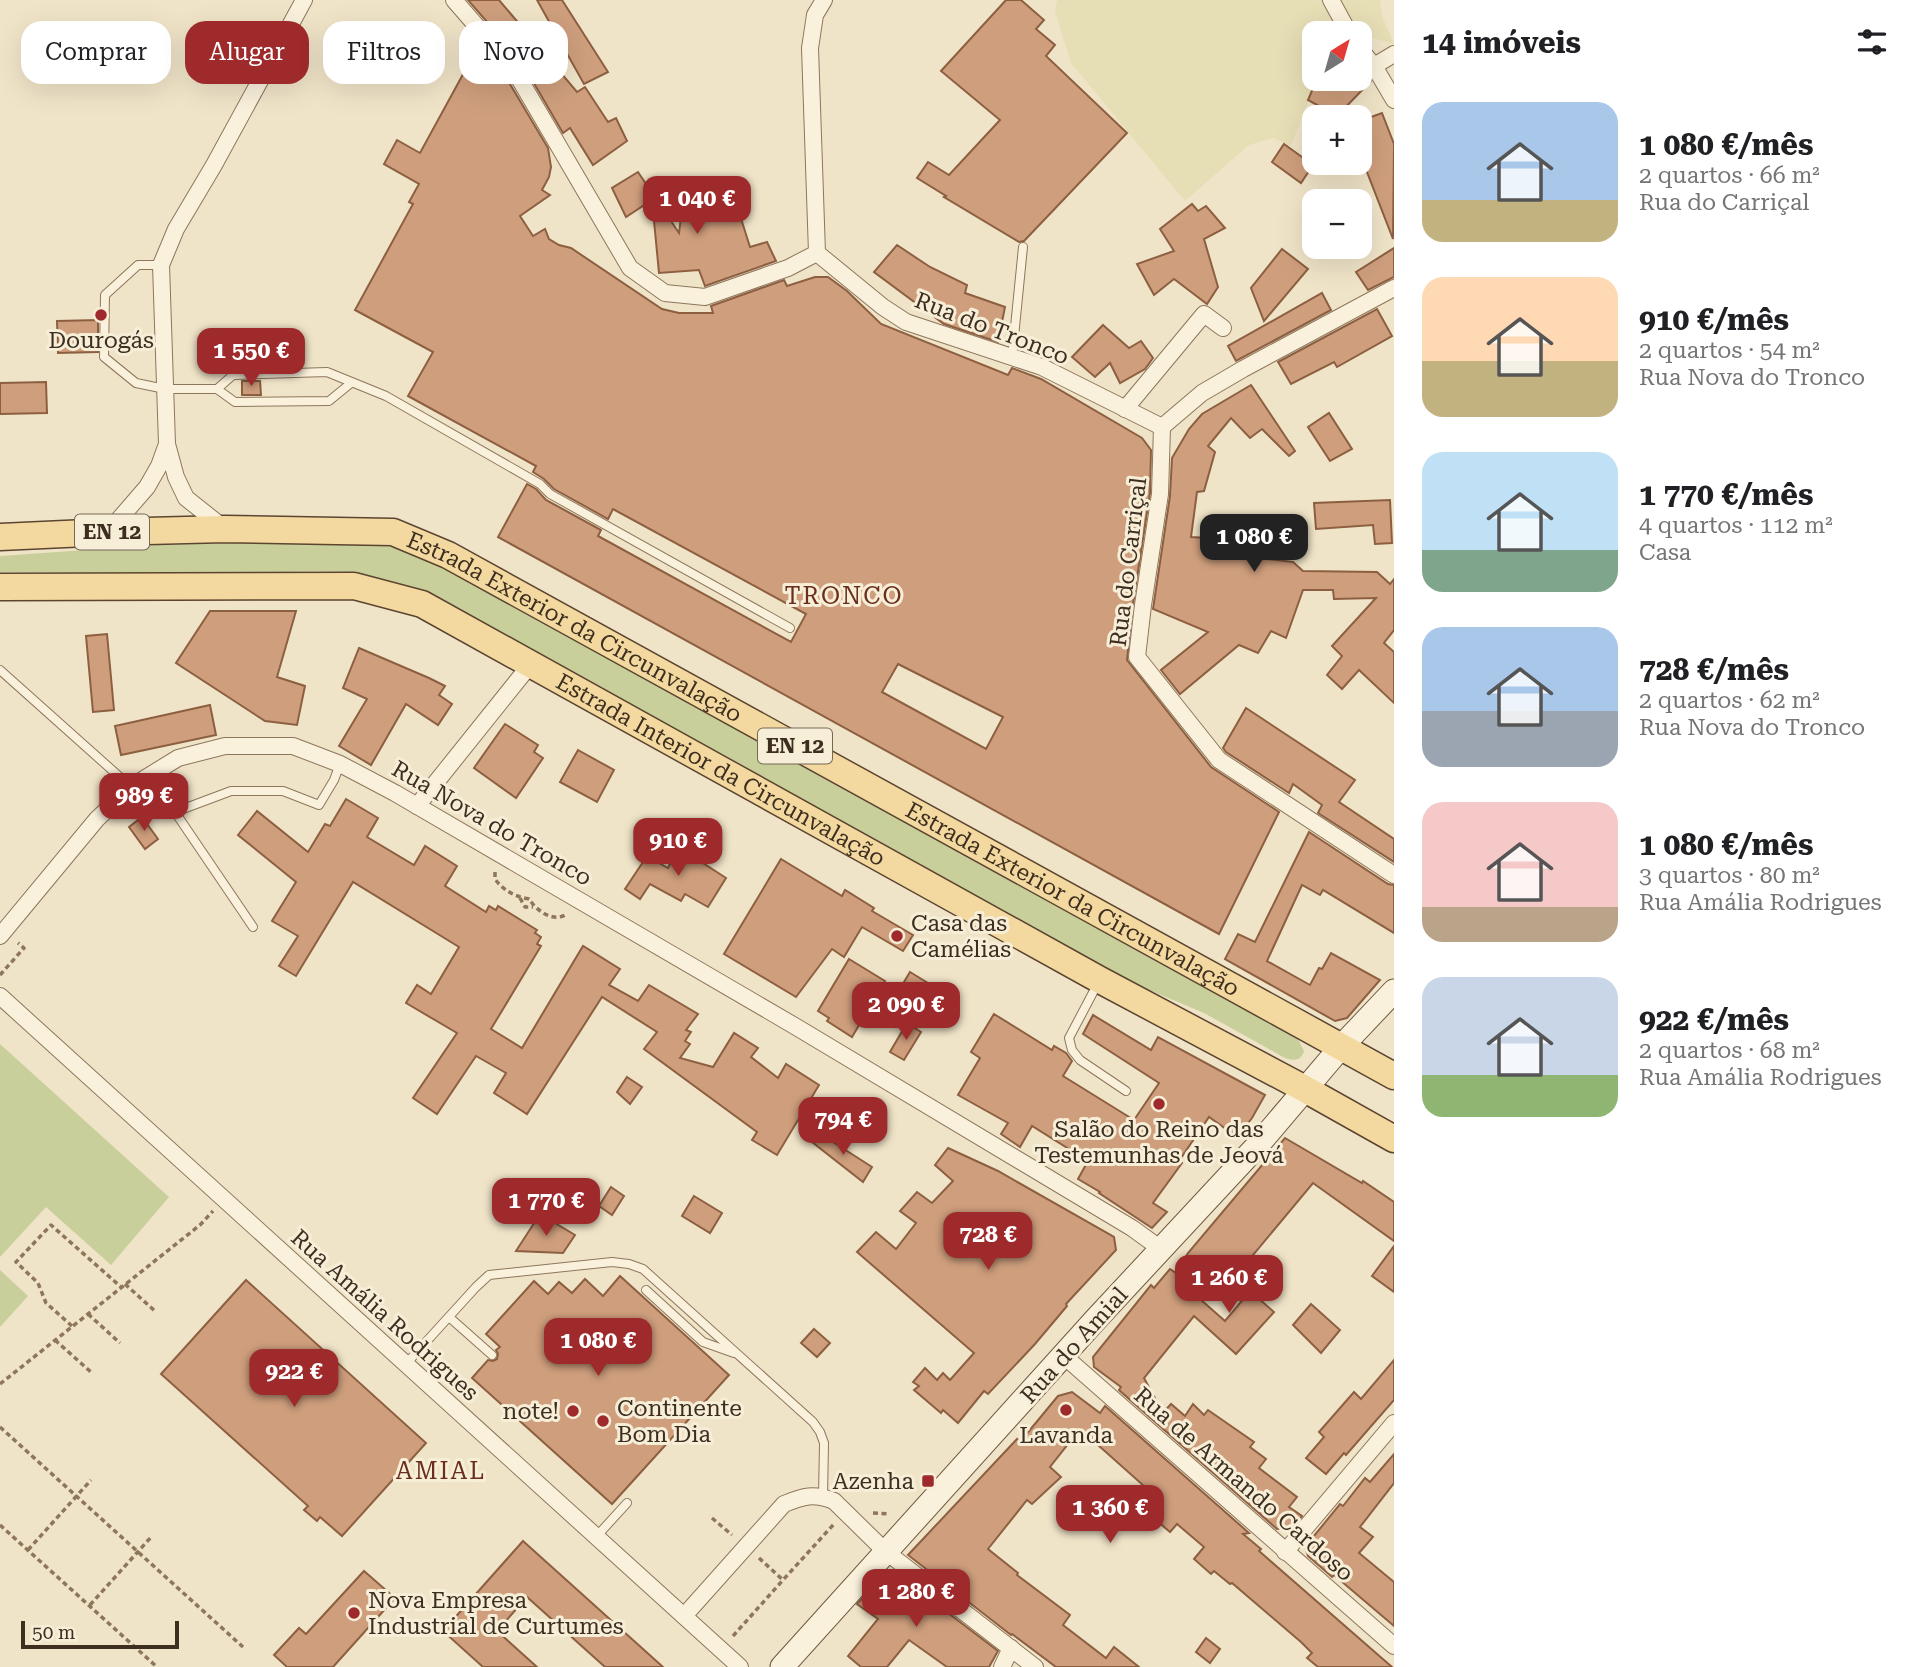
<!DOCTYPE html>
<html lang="pt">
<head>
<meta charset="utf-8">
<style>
	:root { --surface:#fff; --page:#f2f2f2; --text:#202124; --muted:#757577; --accent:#9e2a2b }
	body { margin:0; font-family:"Roboto Serif",serif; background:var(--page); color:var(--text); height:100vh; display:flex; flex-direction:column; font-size:26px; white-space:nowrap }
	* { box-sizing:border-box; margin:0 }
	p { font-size:23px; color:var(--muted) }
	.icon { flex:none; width:38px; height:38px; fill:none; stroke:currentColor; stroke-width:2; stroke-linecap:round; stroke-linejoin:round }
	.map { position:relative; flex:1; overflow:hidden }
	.sheet { display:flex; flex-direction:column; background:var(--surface); width:525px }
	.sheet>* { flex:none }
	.guide { position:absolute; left:21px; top:21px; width:665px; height:63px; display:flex; gap:14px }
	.needle { width:46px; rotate:37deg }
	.tools { position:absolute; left:1302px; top:21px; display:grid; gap:14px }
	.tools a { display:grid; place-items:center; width:70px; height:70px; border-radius:14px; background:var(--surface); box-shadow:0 7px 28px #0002; font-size:35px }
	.scale { position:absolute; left:21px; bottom:18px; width:158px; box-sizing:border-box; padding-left:7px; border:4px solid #3d2e20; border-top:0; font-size:19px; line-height:24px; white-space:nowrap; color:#3d2e20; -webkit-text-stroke:5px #f7eed8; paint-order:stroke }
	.price { position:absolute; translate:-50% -60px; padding:0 16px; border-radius:14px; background:var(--accent); color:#fff; font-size:23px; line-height:46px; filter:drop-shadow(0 2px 4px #0008) }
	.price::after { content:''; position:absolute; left:50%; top:42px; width:21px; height:16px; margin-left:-10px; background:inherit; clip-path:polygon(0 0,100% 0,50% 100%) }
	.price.selected { background:#222; color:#fff }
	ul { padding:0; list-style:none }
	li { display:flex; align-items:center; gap:21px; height:175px; padding:0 28px }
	li span { display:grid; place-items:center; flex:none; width:196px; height:140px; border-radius:21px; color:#555 }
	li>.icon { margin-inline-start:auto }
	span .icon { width:84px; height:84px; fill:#fffc; stroke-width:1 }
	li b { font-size:30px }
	h2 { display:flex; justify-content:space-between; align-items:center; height:84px; padding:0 28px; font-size:30px }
	.chip { padding:0 24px; border-radius:21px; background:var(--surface); box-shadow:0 7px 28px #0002; font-size:24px; line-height:63px }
	.chip.selected { background:var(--accent); color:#fff }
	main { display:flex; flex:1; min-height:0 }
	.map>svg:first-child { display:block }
	.farmland { fill:#e6deb5 }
	.green { fill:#c9cf9b }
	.building { fill:#cf9f7d; stroke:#8d5f41; stroke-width:2; fill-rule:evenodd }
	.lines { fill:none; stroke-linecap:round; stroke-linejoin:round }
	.service-casing { stroke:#8d765c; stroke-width:10 }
	.minor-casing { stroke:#8d765c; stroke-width:18 }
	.secondary-casing { stroke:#6f573f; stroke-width:25 }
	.primary-casing { stroke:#5b4430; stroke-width:29 }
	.path { stroke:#8d765c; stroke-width:3.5; stroke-dasharray:5 3.5; stroke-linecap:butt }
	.service { stroke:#faf1dc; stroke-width:8 }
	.minor { stroke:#faf1dc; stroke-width:16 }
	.secondary { stroke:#faf1dc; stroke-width:23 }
	.primary { stroke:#f3d9a0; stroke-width:26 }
	.poi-dot { fill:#9e2a2b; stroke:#f7eed8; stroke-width:2.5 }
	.labels { text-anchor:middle; stroke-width:6; stroke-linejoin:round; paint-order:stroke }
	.shield { fill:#f7eed8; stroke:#756857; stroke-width:2 }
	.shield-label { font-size:21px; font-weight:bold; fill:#3d2e20 }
	.street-label { font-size:23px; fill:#3d2e20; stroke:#f7eed8 }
	.poi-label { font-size:23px; fill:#3d2e20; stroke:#f7eed8 }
	.neighbourhood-label { font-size:24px; letter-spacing:2px; fill:#6b2e1e; stroke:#f7eed8 }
</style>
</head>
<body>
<main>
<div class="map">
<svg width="1394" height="1667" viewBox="0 0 1394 1667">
	<rect width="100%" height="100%" fill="#f0e4c8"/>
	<path class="farmland" d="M1057 0H1380L1382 16 1394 44 1373 38 1360 37V33H1314V79H1317L1291 146 1273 138 1249 145 1185 201 1071 63 1055 12Z"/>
	<g class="green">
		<path d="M354 540 387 543 428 557 1292 1035 1299 1041 1304 1051C1301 1062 1292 1061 1283 1057L1204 1013 1116 976 490 626C456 609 421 588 383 579 337 567 282 573 235 573 156 574 78 573 0 572V556L157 545Z"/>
		<path d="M0 1044 169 1197 111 1265 46 1207 0 1257Z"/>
		<path d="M0 1270 28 1296 0 1327Z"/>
	</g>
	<g class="building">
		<path d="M468 0H499L577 92 585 87 608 122 616 118 627 141 593 165 570 128 563 133 521 61Z"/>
		<path d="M537 0H562L608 72 584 84Z"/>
		<path d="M1006 0H1021L1044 20 1036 29 1055 45 1046 56 1127 133 1024 241 1019 242 944 197 946 196 917 178 928 162 949 175 1000 120 941 71Z"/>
		<path d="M479 45 504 74 548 148 551 167 549 177 542 190 550 195 520 216 533 236 545 229 549 239 559 245 571 248 662 309 679 313H713L711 306 784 280 787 286 815 277H828L847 291 881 324 1008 375 1012 368 1041 379 1142 438 1151 450 1150 493 1133 604 1127 660 1211 767 1279 812 1219 934 498 537 527 484 536 489 546 500 601 530 598 536 791 642 806 614 613 509 608 519 554 489 544 479 533 472 536 466 408 396 433 352 355 310 413 204 409 202 419 184 384 164 397 140 420 153ZM898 664 1003 717 986 749 882 692Z"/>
		<path d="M1317 79H1369L1371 81 1337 116 1308 100Z"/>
		<path d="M1382 113 1394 144 1393 239 1360 154V121Z"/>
		<path d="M1284 144 1313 165 1301 183 1272 162Z"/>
		<path d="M638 172 679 233 683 201 737 206 750 247 767 242 776 261 705 286 699 270 659 273 652 200 626 217 612 188Z"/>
		<path d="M1192 204 1198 211 1206 206 1225 228 1204 239 1218 287 1207 304 1174 279 1154 295 1137 264 1174 251 1160 229Z"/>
		<path d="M897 245 930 267 967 285 965 293 1005 307 998 342 944 324 874 272Z"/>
		<path d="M1394 248V277L1368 290 1356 272Z"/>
		<path d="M1282 249 1308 269 1264 321 1251 288Z"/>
		<path d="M1322 293 1331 310 1236 361 1228 346Z"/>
		<path d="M1377 309 1392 336 1337 367 1334 362 1291 384 1278 362Z"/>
		<path d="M98 320V352L58 353 57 321Z"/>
		<path d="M1103 325 1129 348 1141 341 1153 358 1145 369 1120 383 1110 363 1095 377 1072 357Z"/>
		<path d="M242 381H260L261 395H242Z"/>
		<path d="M46 382 47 413 0 414V383Z"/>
		<path d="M1251 385 1295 451 1289 456 1262 429 1250 438 1231 418 1208 446 1215 452 1204 491 1197 492 1191 537 1208 538V552L1293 562 1303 571 1377 572 1390 584 1394 579V630L1384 643 1394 652V703L1359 670 1342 689 1327 675 1342 656 1332 646 1376 598 1334 599 1333 590H1303L1286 638 1271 631 1258 653 1239 645 1180 694 1161 670 1208 632 1153 609 1170 496 1172 458 1189 429 1202 414Z"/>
		<path d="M1329 413 1352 449 1330 461 1308 427Z"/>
		<path d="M1390 500 1392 543 1375 544 1373 525 1316 529 1314 503Z"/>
		<path d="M210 611H296L277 677 305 686 297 725 265 721 176 663Z"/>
		<path d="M107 634 114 710 93 712 86 636Z"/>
		<path d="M359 648 429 678 445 686 439 695 452 704 438 725 406 704 371 765 339 746 367 699 343 688Z"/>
		<path d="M210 705 216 735 121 755 115 726Z"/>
		<path d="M1246 708 1355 780 1339 802 1394 839V862L1318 813 1322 805 1293 784 1289 793 1226 752 1223 748Z"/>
		<path d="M505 724 538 745 534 752 543 758 516 798 474 768Z"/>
		<path d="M578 750 614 770 597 802 560 782Z"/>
		<path d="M346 799 378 818 367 837 414 865 425 846 457 866 445 886 486 912 489 906 496 910 498 906 537 930 535 933 541 937 537 944 541 946 491 1029 522 1048 583 946 620 969 609 985 638 1001 649 985 698 1014 686 1030 691 1032 685 1041 690 1044 680 1058 713 1067 734 1033 758 1048 751 1057 778 1078 786 1064 819 1085 777 1155 752 1140 757 1132 644 1049 657 1032 602 997 527 1114 494 1093 506 1073 476 1056 437 1114 413 1098 457 1033 406 1003 417 985 431 994 459 947 353 882 296 976 279 966 298 936 272 921 296 882 238 835 257 811 308 852 325 824 330 826Z"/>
		<path d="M142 817 158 839 145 849 129 827Z"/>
		<path d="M1309 832 1388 884 1394 885V933L1323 890 1320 895 1302 885 1267 961 1310 985 1319 968 1322 969 1331 953 1380 980 1347 1018 1335 1021 1225 959 1238 934 1255 942Z"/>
		<path d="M679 846 705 860 703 863 726 878 708 907 685 894 681 901 650 884 640 899 625 889 647 856 668 868Z"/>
		<path d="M781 859 842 896 845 890 874 908 872 911 913 935 903 951 862 927 844 957 832 949 796 997 724 954Z"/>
		<path d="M849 959 885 981 852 1037 827 1021 829 1018 818 1011Z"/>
		<path d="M910 972 928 983 914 1005 897 994Z"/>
		<path d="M994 1014 1052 1050 1054 1046 1066 1053 1072 1061 1063 1076 1134 1120 1159 1083 1083 1034 1093 1015 1151 1050 1158 1037 1265 1095 1252 1118 1237 1137 1209 1117 1179 1161 1182 1163 1153 1203 1167 1212 1152 1228 1099 1193 1100 1192 1078 1179 1088 1161 1032 1126 1020 1147 1001 1134 1008 1123 958 1095 980 1058 971 1052Z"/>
		<path d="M907 1023 921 1032 904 1060 890 1052Z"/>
		<path d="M627 1077 642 1087 630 1104 617 1092Z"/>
		<path d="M819 1133 872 1167 863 1182 812 1142Z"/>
		<path d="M1285 1138 1362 1183 1363 1181 1394 1202V1241L1313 1183 1233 1279 1216 1264 1192 1292 1225 1321 1250 1291 1274 1312 1236 1354 1194 1316 1144 1378 1163 1413 1171 1404 1185 1416 1193 1404 1204 1415 1208 1410 1254 1442 1250 1447 1266 1459 1259 1468 1297 1497 1289 1507 1302 1516 1293 1527 1277 1529 1119 1390 1121 1387 1094 1367 1093 1357 1151 1285 1154 1288 1170 1269 1176 1273 1188 1253Z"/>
		<path d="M948 1148 998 1171 1114 1237 1116 1250 1066 1304 1067 1306 1035 1344 988 1394 984 1391 958 1423 943 1410 941 1413 914 1390 919 1386 913 1382 925 1368 937 1380 943 1373 950 1380 974 1353 857 1252 876 1232 896 1249 916 1223 900 1211 917 1192 932 1203 953 1181 935 1165Z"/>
		<path d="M611 1187 624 1196 612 1215 599 1206Z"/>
		<path d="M694 1196 722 1213 710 1233 682 1216Z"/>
		<path d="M540 1214 575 1235 563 1253 516 1251Z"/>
		<path d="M1394 1246V1292L1372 1276Z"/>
		<path d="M620 1276 729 1375 612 1504 472 1378 488 1360 493 1361 497 1359 498 1354 496 1350 500 1347 486 1334 534 1281 548 1294 559 1282 572 1293 585 1279 603 1296Z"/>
		<path d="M246 1280 426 1443 342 1536 320 1517 317 1521 304 1510 308 1506 161 1374Z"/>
		<path d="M1311 1304 1340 1330 1321 1353 1293 1325Z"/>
		<path d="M814 1329 830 1343 817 1357 801 1343Z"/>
		<path d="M1394 1360V1400L1346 1455 1344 1453 1326 1474 1306 1458 1324 1437 1319 1432 1354 1392 1361 1399Z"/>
		<path d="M1072 1392 1100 1413 1105 1406 1249 1533 1243 1534 1261 1549 1259 1551 1392 1667H1318L1307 1658 1312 1653 1301 1642 1232 1583 1230 1584 1214 1571 1211 1574 1194 1559 1204 1547 1177 1524 1170 1532 1142 1508 1153 1494 1080 1429 1050 1467 1061 1477 1032 1504 1027 1500 988 1549 1018 1573 1017 1575 1070 1615 1063 1625 1106 1658 1114 1647 1139 1667H1056L1012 1634 1011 1635 908 1555 1017 1439 1020 1442 1058 1396Z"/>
		<path d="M1394 1454V1483L1360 1527 1373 1537 1359 1553 1394 1582V1626L1334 1575 1332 1577 1308 1556 1305 1547 1340 1504 1343 1506 1365 1478 1370 1482Z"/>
		<path d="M523 1541 663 1667H605L527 1597 497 1631 537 1667H483L443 1631Z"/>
		<path d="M364 1571 395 1598 333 1667H287L274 1655 299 1628 306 1634Z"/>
		<path d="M893 1571 998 1651 989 1667H947L909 1640 887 1667H861L848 1656 878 1619 857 1604 887 1572 890 1574Z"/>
		<path d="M1206 1638 1220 1649 1210 1663 1196 1652Z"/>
	</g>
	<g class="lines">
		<defs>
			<g id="service">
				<path d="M161 265H138L105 295 104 357 136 383 165 389H217L235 402 329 401 351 383"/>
				<path d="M1012 357 1023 247"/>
				<path d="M217 389 233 375 327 372 386 396 540 484 550 494 790 628"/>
				<path d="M0 670 131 787"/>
				<path d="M152 773 175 812 253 927"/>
				<path d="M175 812 231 791H283L319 805 334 780 340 764"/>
				<path d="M1098 983 1069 1038 1072 1050 1080 1060 1126 1091"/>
				<path d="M646 1290 703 1342 734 1353"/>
				<path d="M449 1317 492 1355"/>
				<path d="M405 1365 476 1287 489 1275 612 1262 629 1264 643 1269 813 1422 820 1432 824 1443 823 1497"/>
				<path d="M596 1537 627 1503"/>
			</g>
			<g id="minor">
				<path d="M454 0 513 68 630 268 665 293 705 297 788 268 817 253"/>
				<path d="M824 0 815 15 810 48 817 253 883 307 906 322 1042 367 1162 427"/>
				<path d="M1331 0 1349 33"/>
				<path d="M1360 49 1374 66 1394 100"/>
				<path d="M1374 66 1394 54"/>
				<path d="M1394 288 1243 369 1202 393 1162 427 1160 494 1143 605 1137 657 1219 760 1394 875"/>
				<path d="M1125 409 1204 314 1223 328"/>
				<path d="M225 529 186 498 176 477 167 444 161 265 176 229 214 165 304 0"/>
				<path d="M108 532 147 487 159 466 167 444"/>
				<path d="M417 806 530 665"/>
				<path d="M0 936 97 819 131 787 178 758 225 746H293L340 764 395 793 793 1025 1132 1228 1161 1249"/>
				<path d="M0 996 740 1667"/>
				<path d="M1064 1356 1394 1646"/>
				<path d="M1285 1552 1394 1423"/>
				<path d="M684 1616 784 1504C804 1496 813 1493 834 1501L885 1551 1035 1667"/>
				<path d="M1002 1667 1011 1648"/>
			</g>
			<path id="secondary" d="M782 1667 1097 1318 1257 1146 1341 1047 1394 991"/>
			<g id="primary">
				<path id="s1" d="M0 537 108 532 225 529 393 532 448 555 1394 1076"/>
				<path id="s2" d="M0 587 354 586 422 604 1100 980 1305 1089 1394 1139"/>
			</g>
		</defs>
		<use href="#service" class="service-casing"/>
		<use href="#minor" class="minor-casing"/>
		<use href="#secondary" class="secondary-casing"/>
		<use href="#primary" class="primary-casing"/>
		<g class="path">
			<path d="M495 872V879C503 890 515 897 529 899 537 911 553 923 567 914"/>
			<path d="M520 898 525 907H533"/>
			<path d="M0 975 24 948 18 943"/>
			<path d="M125 1284 156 1312"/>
			<path d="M88 1314 120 1343"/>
			<path d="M72 1326 46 1303 38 1283 16 1262 51 1225 121 1287"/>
			<path d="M55 1340 92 1373"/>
			<path d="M0 1384 200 1225 213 1211"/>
			<path d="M0 1427 243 1647"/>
			<path d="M873 1513 890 1514"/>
			<path d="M712 1518 732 1535"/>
			<path d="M0 1525 157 1667"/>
			<path d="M28 1550 91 1480"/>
			<path d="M759 1558 783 1580 834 1524"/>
			<path d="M90 1605 152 1536"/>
			<path d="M733 1636 783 1580"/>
		</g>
		<use href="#service" class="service"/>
		<use href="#minor" class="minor"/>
		<use href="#secondary" class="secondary"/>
		<use href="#primary" class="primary"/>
	</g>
	<g class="poi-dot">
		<circle cx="101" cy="315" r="7"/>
		<circle cx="897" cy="936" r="7"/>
		<circle cx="1159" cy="1104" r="7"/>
		<circle cx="1066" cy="1410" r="7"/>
		<circle cx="573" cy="1411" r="7"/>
		<circle cx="603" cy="1421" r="7"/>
		<rect x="921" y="1474" width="14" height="14" rx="3.5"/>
		<circle cx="354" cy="1613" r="7"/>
	</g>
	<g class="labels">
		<g class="shield">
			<rect x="75" y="514.5" width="74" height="35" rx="5"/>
			<rect x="758" y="728.5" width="74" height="35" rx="5"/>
		</g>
		<g class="shield-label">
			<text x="112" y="539">EN 12</text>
			<text x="795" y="753">EN 12</text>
		</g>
		<g class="street-label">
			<text transform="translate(992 328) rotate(21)" y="8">Rua do Tronco</text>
			<text transform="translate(1128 562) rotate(-83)" y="8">Rua do Carriçal</text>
			<text dy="8" stroke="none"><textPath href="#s1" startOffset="598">Estrada Exterior da Circunvalação</textPath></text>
			<text dy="8" stroke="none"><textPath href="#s2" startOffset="766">Estrada Interior da Circunvalação</textPath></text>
			<text transform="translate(492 823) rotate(30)" y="8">Rua Nova do Tronco</text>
			<text dy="8" stroke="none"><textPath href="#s1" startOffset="1166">Estrada Exterior da Circunvalação</textPath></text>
			<text transform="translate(385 1315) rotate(42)" y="8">Rua Amália Rodrigues</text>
			<text transform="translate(1074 1345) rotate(-48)" y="8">Rua do Amial</text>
			<text transform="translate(1244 1484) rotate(41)" y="8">Rua de Armando Cardoso</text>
		</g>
		<g class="poi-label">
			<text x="101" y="348">Dourogás</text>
			<text x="911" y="931" text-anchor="start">Casa das<tspan x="911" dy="26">Camélias</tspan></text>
			<text x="1159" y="1137">Salão do Reino das<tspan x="1159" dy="26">Testemunhas de Jeová</tspan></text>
			<text x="617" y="1416" text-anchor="start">Continente<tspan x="617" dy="26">Bom Dia</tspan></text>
			<text x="559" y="1419" text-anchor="end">note!</text>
			<text x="1066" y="1443">Lavanda</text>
			<text x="914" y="1489" text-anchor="end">Azenha</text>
			<text x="368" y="1608" text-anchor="start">Nova Empresa<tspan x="368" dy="26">Industrial de Curtumes</tspan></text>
		</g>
		<g class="neighbourhood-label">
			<text x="844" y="604">TRONCO</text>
			<text x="441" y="1479">AMIAL</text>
		</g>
	</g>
</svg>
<div class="tools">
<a><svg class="needle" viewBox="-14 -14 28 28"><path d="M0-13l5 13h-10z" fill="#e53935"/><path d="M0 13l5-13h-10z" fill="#757577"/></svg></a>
<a>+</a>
<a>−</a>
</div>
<div class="scale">50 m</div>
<b class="price" style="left:697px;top:236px">1 040 €</b>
<b class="price" style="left:251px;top:388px">1 550 €</b>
<b class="price selected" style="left:1254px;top:574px">1 080 €</b>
<b class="price" style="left:144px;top:833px">989 €</b>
<b class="price" style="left:678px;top:878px">910 €</b>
<b class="price" style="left:906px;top:1042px">2 090 €</b>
<b class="price" style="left:843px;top:1157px">794 €</b>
<b class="price" style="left:546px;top:1238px">1 770 €</b>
<b class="price" style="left:988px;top:1272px">728 €</b>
<b class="price" style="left:1229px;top:1315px">1 260 €</b>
<b class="price" style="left:598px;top:1378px">1 080 €</b>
<b class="price" style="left:294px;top:1409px">922 €</b>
<b class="price" style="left:1110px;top:1545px">1 360 €</b>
<b class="price" style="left:916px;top:1629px">1 280 €</b>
<div class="guide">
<a class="chip">Comprar</a>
<a class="chip selected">Alugar</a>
<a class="chip">Filtros</a>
<a class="chip">Novo</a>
</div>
</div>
<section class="sheet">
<h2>14 imóveis<svg class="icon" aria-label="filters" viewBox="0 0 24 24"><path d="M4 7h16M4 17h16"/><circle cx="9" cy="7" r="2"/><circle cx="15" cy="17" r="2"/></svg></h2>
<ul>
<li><span style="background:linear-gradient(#a9c7e8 70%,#c2b280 0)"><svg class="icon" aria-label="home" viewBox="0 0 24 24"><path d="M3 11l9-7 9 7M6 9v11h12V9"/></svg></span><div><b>1 080 €/mês</b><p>2 quartos · 66 m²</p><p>Rua do Carriçal</p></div></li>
<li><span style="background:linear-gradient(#ffd9b3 60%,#c2b280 0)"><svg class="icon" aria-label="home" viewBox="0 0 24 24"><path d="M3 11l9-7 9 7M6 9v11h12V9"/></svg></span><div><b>910 €/mês</b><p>2 quartos · 54 m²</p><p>Rua Nova do Tronco</p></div></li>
<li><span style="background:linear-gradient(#bfe0f5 70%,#7fa58c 0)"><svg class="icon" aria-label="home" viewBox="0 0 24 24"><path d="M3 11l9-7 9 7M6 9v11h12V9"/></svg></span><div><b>1 770 €/mês</b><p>4 quartos · 112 m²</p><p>Casa</p></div></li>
<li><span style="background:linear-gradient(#a9c7e8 60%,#9aa5b1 0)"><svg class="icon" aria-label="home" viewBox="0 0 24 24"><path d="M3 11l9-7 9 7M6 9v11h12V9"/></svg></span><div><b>728 €/mês</b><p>2 quartos · 62 m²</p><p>Rua Nova do Tronco</p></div></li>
<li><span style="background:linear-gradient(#f6c9c9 75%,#b9a48a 0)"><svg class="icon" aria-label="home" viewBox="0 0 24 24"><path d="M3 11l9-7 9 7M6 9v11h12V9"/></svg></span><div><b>1 080 €/mês</b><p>3 quartos · 80 m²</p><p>Rua Amália Rodrigues</p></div></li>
<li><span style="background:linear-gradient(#c9d6e8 70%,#8fb573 0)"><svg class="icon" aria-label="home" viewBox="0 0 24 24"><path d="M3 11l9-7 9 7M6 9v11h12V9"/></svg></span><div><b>922 €/mês</b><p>2 quartos · 68 m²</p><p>Rua Amália Rodrigues</p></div></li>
</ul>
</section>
</main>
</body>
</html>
